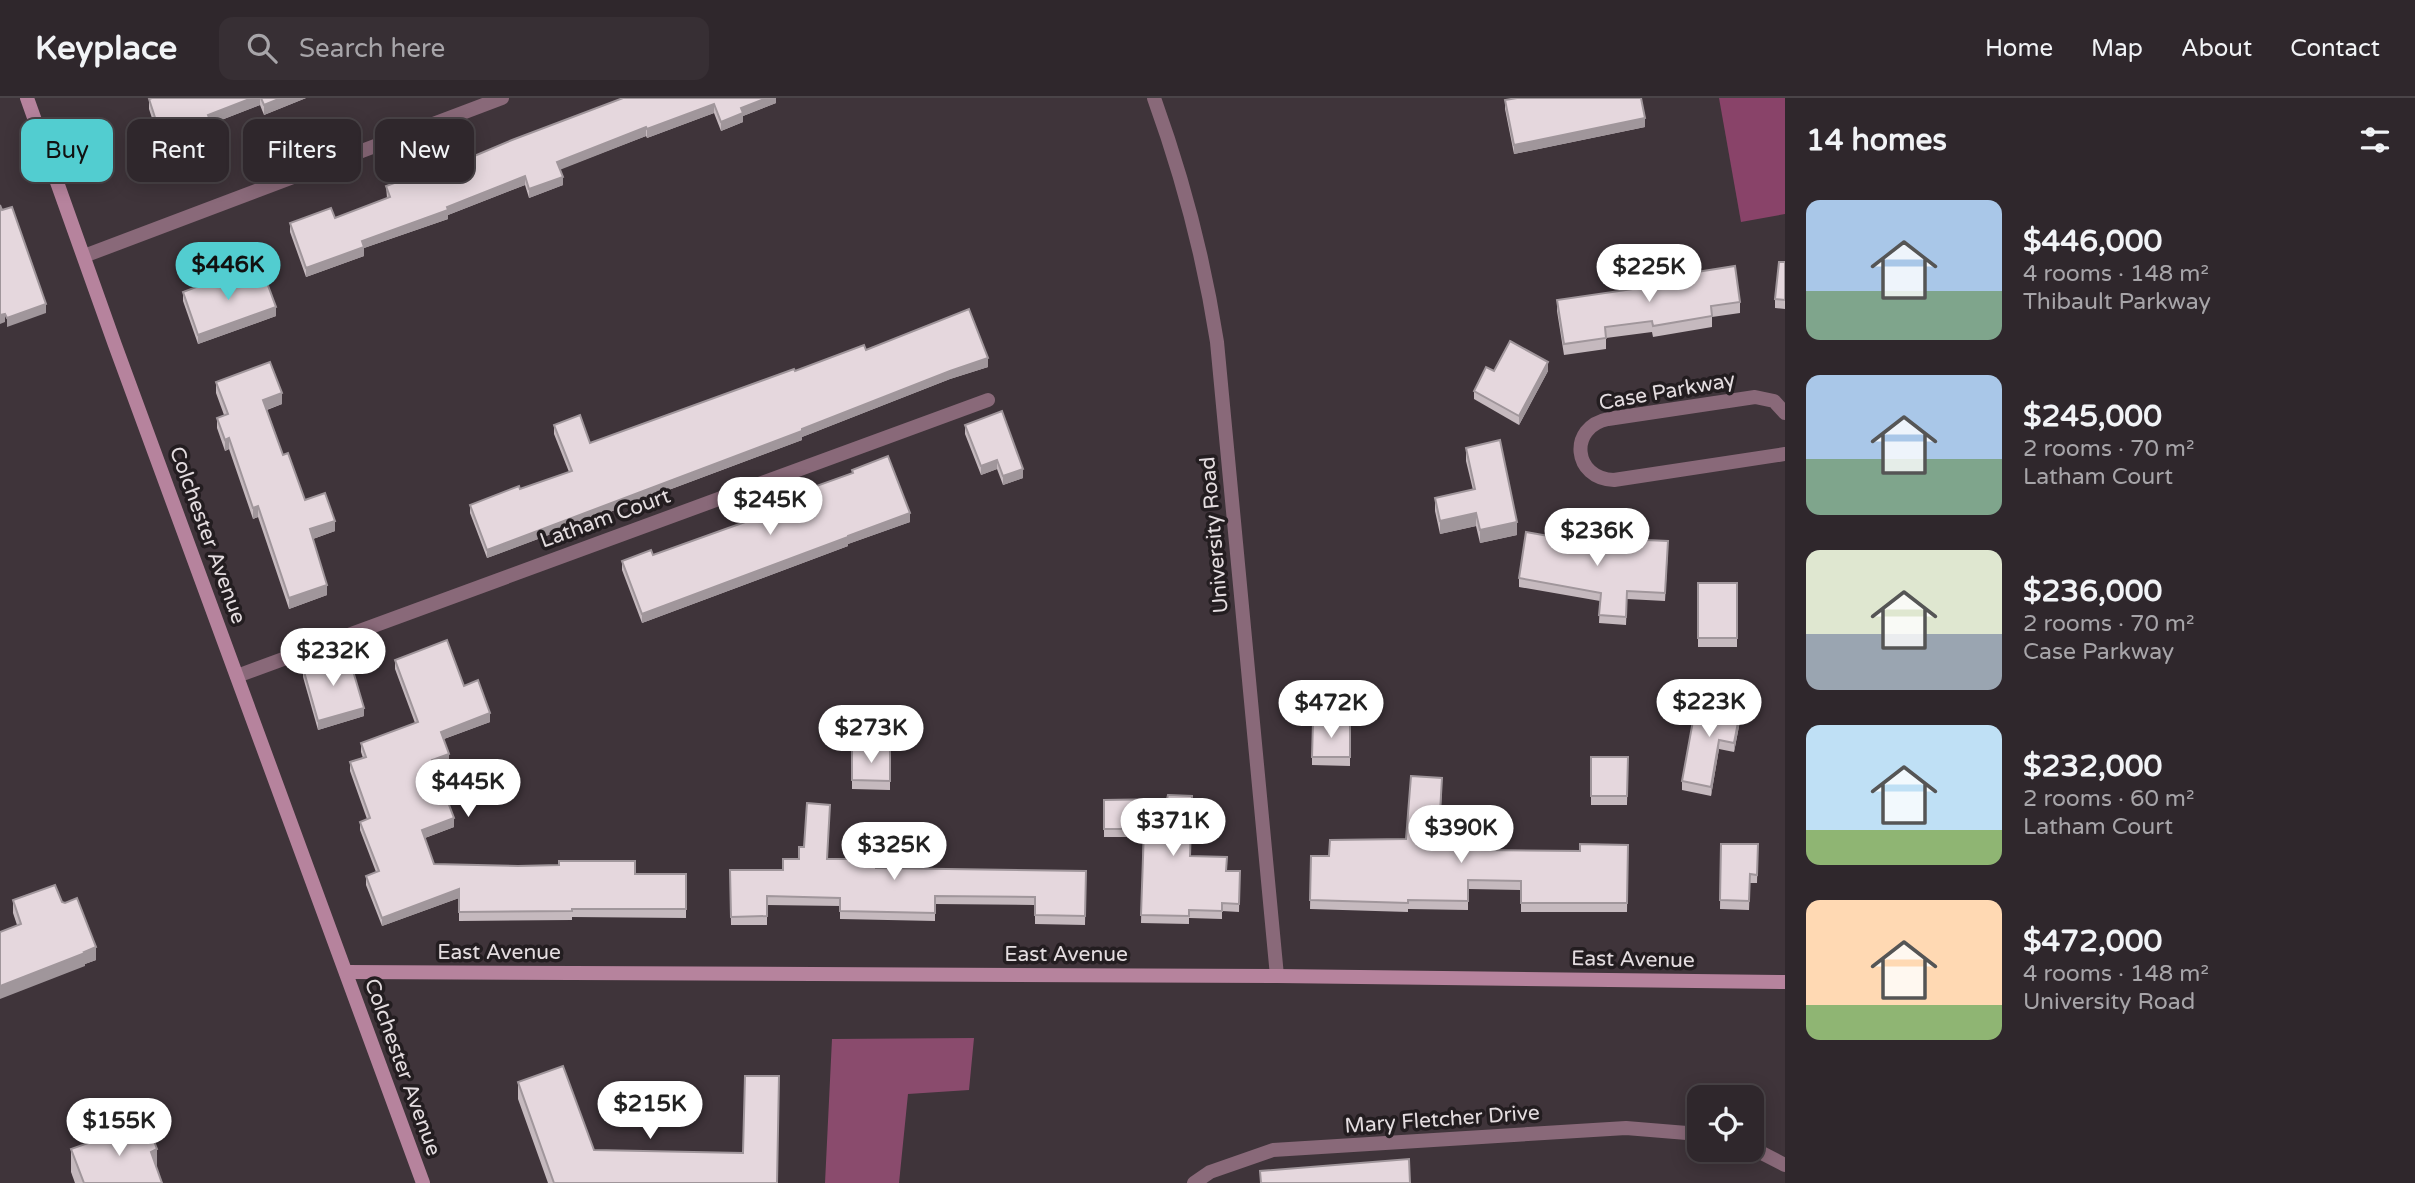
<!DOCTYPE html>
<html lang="en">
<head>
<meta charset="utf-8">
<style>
	:root { --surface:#2f272c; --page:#372f34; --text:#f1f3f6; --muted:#a7a5a9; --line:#4a4448; --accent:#52cdd0 }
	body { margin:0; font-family:"Varela Round",sans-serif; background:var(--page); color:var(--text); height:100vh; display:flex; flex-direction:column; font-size:26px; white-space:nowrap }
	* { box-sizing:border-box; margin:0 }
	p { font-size:23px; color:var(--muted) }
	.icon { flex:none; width:38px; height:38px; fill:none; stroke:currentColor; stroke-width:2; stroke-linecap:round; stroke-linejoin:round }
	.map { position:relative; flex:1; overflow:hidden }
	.sheet { display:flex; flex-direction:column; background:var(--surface); width:630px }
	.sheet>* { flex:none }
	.hud { position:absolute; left:21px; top:21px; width:665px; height:63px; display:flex; gap:14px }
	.controls { position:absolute; left:1687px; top:987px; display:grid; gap:14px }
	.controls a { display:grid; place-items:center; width:77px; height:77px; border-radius:14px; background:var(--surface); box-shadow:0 4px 18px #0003,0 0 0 2px var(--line); font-size:35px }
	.price { position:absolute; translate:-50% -60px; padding:0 16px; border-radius:24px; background:#fff; color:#222; font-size:23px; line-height:46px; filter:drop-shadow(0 2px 4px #0008) }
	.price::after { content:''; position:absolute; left:50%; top:42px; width:21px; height:16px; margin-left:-10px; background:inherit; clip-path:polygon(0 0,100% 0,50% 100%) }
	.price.active { background:var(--accent); color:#111 }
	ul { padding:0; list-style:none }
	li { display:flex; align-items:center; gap:21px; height:175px; padding:0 21px }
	li span { display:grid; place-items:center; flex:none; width:196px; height:140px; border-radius:14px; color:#555 }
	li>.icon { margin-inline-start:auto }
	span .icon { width:84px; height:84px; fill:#fffc; stroke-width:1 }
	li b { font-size:30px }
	h2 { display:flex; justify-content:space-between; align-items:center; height:84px; padding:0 21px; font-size:30px }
	.chip { padding:0 24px; border-radius:14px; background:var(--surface); box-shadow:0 4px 18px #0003,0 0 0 2px var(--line); font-size:24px; line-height:63px }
	.chip.active { background:var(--accent); color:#111 }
	header { display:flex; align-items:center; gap:42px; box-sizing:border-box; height:98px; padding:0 35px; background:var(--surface); border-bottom:2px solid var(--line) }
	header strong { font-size:33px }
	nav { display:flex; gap:38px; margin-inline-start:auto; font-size:24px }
	.search { width:490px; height:63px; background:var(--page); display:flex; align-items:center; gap:18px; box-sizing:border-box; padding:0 24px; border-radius:14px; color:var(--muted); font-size:26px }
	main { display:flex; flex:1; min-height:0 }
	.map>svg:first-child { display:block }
	.green { fill:#8a4b6d }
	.forest { fill:#894369 }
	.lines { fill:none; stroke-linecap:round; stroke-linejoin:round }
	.minor { stroke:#896979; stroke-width:14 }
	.secondary { stroke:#b6839d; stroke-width:14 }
	.wall { fill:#c5b9be }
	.shaded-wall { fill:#a0969b }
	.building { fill:#e5d7dd; stroke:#a0969b; stroke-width:2 }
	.labels { text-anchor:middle; stroke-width:7; stroke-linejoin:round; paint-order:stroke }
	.street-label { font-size:21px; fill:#e4dde0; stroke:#231d20 }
</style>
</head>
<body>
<header>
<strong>Keyplace</strong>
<div class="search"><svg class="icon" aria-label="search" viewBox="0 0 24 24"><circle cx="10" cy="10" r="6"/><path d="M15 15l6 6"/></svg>Search here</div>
<nav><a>Home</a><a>Map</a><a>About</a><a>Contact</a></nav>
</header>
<main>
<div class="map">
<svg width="1785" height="1085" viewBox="0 0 1785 1085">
	<rect width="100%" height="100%" fill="#3f343a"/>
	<path class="green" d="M974 940 969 992 908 996 899 1085H825L832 941Z"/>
	<path class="forest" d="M1719 0H1785V116L1741 124Z"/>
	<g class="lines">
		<g class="minor">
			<path d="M1154 0C1183 80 1204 160 1217 244L1277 878"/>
			<path d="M84 158 502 0"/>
			<path d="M1785 315 1774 303 1755 299 1608 321C1568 329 1573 381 1614 382L1785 356"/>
			<path d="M237 578 988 302"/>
			<path d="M1752 1050 1785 1067"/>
			<path d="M1194 1085 1210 1074 1273 1052 1626 1030 1699 1036"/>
		</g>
		<g class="secondary">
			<path d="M27 0 115 247 423 1085"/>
			<path d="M346 874 1277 878 1785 884"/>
		</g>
	</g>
	<g class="wall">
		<path d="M152 0H306L264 17 260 7 211 26V34L162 51 149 11V1Z"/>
		<path d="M623 0H776V5L743 18V24L721 33 714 15 647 40 646 38 560 71 563 87 529 100 525 87 448 117V121L364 150V158L306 179 290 134V125L335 120 387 100 386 88 434 75Z"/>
		<path d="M1505 2 1645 29 1514 56 1505 11Z"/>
		<path d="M1785 164V211L1775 210V201Z"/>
		<path d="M1646 182 1740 204V215L1712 219V229L1653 239 1652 234 1606 240V251L1564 257 1557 213V202L1646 189Z"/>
		<path d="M225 188 276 218 198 246 183 203V194Z"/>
		<path d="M866 252 988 269 950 281 802 339V342L487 460 470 415V407L520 391 569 374 554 336V327L590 345 795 273Z"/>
		<path d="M1494 273H1548L1519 327 1474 301V293Z"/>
		<path d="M216 284 282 306 267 312 283 357 305 402 335 433 313 441 327 497 289 511 258 419 253 421 229 351 225 353 217 330V320L224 317 216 295Z"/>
		<path d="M965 327 1023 380 1003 387 997 371 981 377 965 336Z"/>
		<path d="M1466 350 1517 437 1480 445 1476 428 1440 436 1435 413V400L1473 392 1466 363Z"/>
		<path d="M852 372 910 424 848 446V448L642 525 622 472V463L653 457 745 424 794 403V396L852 375Z"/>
		<path d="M1622 451H1668L1665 503 1627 501 1626 527 1599 525 1600 503 1519 489V480Z"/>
		<rect x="1698" y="485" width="39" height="64"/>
		<path d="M395 562 464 588 490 624 444 641 449 664 435 670 454 729 425 740 434 766 635 776H686V820L572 819V822L459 823V800L382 828 366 787V778L376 774 360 732V724L367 721 350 673V664L363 660 361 654V645L415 625 395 571Z"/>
		<path d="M303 570 364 618 318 632 303 579Z"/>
		<path d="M1741 618 1734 654 1719 651 1711 698 1682 692V683Z"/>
		<path d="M1350 625V668L1312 667V659Z"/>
		<path d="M852 650 890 651V692L852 691Z"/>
		<path d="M1591 659H1628L1627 707H1591Z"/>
		<path d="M1442 689 1440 731 1479 752 1580 753 1628 747 1627 814H1521V792L1468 791V812L1408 811V814L1310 811 1311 758H1329L1406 741Z"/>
		<path d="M1104 702 1191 758 1227 773H1240L1239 814 1222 813V821L1189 820V826L1141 825 1143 739H1104Z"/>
		<path d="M1721 746H1758L1757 785H1750L1749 812 1720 811Z"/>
		<path d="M804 749 828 761 876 770 1086 773 1085 827 1035 826V807L935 806V823L840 821V808L767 807V827H731L730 772H783L799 761Z"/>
		<path d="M13 802 62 804 96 862 85 866V868L17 827 13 815Z"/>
		<path d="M518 984 594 1052 778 1085H548L518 1001Z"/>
		<path d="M71 1051 157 1072 162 1085H75L71 1074Z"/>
	</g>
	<g class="shaded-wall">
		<path d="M252 0H260V7L211 26V34L162 51V41L208 17Z"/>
		<path d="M281 0H306L264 17V7Z"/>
		<path d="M767 0H776V5L743 18V24L721 33V24L741 10Z"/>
		<path d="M714 6V15L647 40V31Z"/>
		<path d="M1645 20V29L1514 56V47Z"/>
		<path d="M646 29V38L557 73V64Z"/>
		<path d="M525 78V87L448 117V121L364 150V158L306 179V170L362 143Z"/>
		<path d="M563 79V87L529 100V91Z"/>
		<path d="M46 206V215L7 229V220Z"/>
		<path d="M276 209V218L198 246V237Z"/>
		<path d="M5 216V224L0 226V217Z"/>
		<path d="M988 260V269L950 281 802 339V342L487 460V452L802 331 950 273Z"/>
		<path d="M1548 264V273L1519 327V318Z"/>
		<path d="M282 295V306L263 313V302Z"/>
		<path d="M229 340V351L225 353V342Z"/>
		<path d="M997 362V371L981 377V368Z"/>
		<path d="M1023 371V380L1003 387V378Z"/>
		<path d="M258 408V419L253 421V410Z"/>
		<path d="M910 415V424L848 446V448L642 525V516Z"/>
		<path d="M1476 415V428L1440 436V423Z"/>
		<path d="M335 423V433L310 442V431Z"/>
		<path d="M1517 424V437L1480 445V432Z"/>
		<path d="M327 487V497L289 511V500Z"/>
		<path d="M1741 609V618L1734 654V645Z"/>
		<path d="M364 610V618L318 632V623Z"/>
		<path d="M490 615V624L441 642V634Z"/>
		<path d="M1719 642V651L1711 698V689Z"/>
		<path d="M449 656V664L432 671V662Z"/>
		<path d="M454 720V729L422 741V732Z"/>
		<path d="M459 791V800L382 828V820Z"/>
		<path d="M96 849V862L85 866V868L0 901V888Z"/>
		<path d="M157 1051V1074L151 1054Z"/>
	</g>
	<g class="building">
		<path d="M152 0H252L208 17 211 24 162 41 149 1Z"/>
		<path d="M261 0H281L264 7Z"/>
		<path d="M623 0H767L741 10 743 15 721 24 714 6 647 31 646 29 557 64 563 79 529 91 525 78 447 109 448 112 362 143 364 149 306 170 290 125 331 110 335 120 390 99 386 88 433 71 434 75 512 42Z"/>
		<path d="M1517 0H1641L1645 20 1514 47 1505 2Z"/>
		<path d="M0 107 2 112 12 109 46 206 7 220 5 216 0 217Z"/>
		<path d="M1779 164H1785V202L1775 201Z"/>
		<path d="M1735 168 1740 204 1711 208 1712 218 1653 228 1652 223 1605 229 1606 240 1564 246 1557 202 1647 189 1646 182Z"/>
		<path d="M263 174 276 209 198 237 183 194 222 179 225 188Z"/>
		<path d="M969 211 988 260 950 273 802 331V333L487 452 470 407 519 388 520 391 572 373 554 327 580 317 590 345 794 271 795 273 864 247 866 252Z"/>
		<path d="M1510 243 1548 264 1519 318 1474 293 1486 269 1494 273Z"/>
		<path d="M270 264 282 295 263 302 283 357 288 355 305 402 325 395 335 423 310 431 327 487 289 500 258 408 253 410 229 340 225 342 217 320 228 316 216 284Z"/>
		<path d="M1002 313 1023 371 1003 378 997 362 981 368 965 327Z"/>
		<path d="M1500 342 1517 424 1480 432 1476 415 1440 423 1435 400 1475 391 1466 350Z"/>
		<path d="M888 358 910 415 848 438V439L642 516 622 463 651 452 653 457 745 424 796 402 794 396 853 375 852 372Z"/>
		<path d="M1526 434 1622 451V441L1668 443 1665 495 1627 493 1626 519 1599 517 1601 495 1519 480Z"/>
		<rect x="1698" y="485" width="39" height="55"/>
		<path d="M447 542 464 588 478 582 490 615 441 634 449 656 432 662 454 720 422 732 434 766 518 768 559 767V763H635V776H686V811H572V813L459 814V791L382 820 366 778 379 773 360 724 370 720 350 664 366 659 361 645 418 624 395 562Z"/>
		<path d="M348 556 364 610 318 623 303 570Z"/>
		<path d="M1697 601 1741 609 1734 645 1719 642 1711 689 1682 683Z"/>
		<path d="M1313 624 1350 625V659H1312Z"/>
		<path d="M852 650 890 651V683L852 682Z"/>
		<path d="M1591 659H1628L1627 698H1591Z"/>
		<path d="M1411 678 1442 680 1439 731H1480L1479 752 1580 753V746L1628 747 1627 805H1521V783L1468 782V803L1408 802V805L1310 802 1311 758H1329L1330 742 1406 741Z"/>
		<path d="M1168 697 1192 698 1190 758 1227 759 1226 773H1240L1239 806 1222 805V813L1189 812V818L1141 817 1144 731H1104V702L1167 701Z"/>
		<path d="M807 705 830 707 827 761H876V770L1086 773 1085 818 1035 817V799L935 798V815L840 813V800L767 798V818L731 819 730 772H783V761H799V749H804Z"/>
		<path d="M1721 746H1758L1757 777 1750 776 1749 803 1720 802Z"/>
		<path d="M55 787 62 804 65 805 77 800 96 849 84 854 85 855 0 888V834L21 826 13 802Z"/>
		<path d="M563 968 594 1052 743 1055 745 978H779L777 1085H554L518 984Z"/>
		<path d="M147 1024 157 1051 151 1054 162 1085H84L71 1051Z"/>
		<path d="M1409 1061 1410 1085H1261L1260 1073Z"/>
	</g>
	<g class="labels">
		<g class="street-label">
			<text transform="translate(1667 293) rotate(-10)" y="7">Case Parkway</text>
			<text transform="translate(605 420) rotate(-20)" y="7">Latham Court</text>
			<text transform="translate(208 437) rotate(70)" y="7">Colchester Avenue</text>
			<text transform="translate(1214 437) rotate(-95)" y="7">University Road</text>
			<text x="499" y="861">East Avenue</text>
			<text x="1066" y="863">East Avenue</text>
			<text transform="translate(1633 861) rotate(1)" y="7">East Avenue</text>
			<text transform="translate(403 969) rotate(70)" y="7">Colchester Avenue</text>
			<text transform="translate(1442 1021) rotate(-4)" y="7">Mary Fletcher Drive</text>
		</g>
	</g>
</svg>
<div class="controls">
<a><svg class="icon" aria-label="locate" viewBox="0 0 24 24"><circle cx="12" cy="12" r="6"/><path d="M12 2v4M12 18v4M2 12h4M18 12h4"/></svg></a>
</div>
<b class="price active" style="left:228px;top:204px">$446K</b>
<b class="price" style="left:1649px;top:206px">$225K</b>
<b class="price" style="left:770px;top:439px">$245K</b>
<b class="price" style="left:1597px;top:470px">$236K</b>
<b class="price" style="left:333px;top:590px">$232K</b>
<b class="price" style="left:1709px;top:641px">$223K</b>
<b class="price" style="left:1331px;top:642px">$472K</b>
<b class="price" style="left:871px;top:667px">$273K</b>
<b class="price" style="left:468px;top:721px">$445K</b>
<b class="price" style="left:1173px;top:760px">$371K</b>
<b class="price" style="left:1461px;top:767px">$390K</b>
<b class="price" style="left:894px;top:784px">$325K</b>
<b class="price" style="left:650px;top:1043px">$215K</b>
<b class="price" style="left:119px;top:1060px">$155K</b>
<div class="hud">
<a class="chip active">Buy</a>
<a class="chip">Rent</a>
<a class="chip">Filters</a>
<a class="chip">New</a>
</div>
</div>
<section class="sheet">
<h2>14 homes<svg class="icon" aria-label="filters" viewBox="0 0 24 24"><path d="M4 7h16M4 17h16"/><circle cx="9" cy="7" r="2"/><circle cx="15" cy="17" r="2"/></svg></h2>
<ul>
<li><span style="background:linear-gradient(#a9c7e8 65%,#7fa58c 0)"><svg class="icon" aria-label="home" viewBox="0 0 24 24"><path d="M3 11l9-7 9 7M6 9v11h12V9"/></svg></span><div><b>$446,000</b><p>4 rooms · 148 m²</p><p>Thibault Parkway</p></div></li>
<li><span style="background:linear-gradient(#a9c7e8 60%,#7fa58c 0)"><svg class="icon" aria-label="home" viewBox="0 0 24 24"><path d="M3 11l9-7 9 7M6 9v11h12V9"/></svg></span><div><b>$245,000</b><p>2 rooms · 70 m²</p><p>Latham Court</p></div></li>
<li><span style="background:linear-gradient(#dfe7d0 60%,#9aa5b1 0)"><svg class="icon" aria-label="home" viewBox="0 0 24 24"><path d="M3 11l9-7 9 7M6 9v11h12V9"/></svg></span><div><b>$236,000</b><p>2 rooms · 70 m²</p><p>Case Parkway</p></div></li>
<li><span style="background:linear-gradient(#bfe0f5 75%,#8fb573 0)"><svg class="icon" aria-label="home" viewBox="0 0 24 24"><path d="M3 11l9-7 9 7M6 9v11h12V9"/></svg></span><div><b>$232,000</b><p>2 rooms · 60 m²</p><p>Latham Court</p></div></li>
<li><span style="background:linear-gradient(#ffd9b3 75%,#8fb573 0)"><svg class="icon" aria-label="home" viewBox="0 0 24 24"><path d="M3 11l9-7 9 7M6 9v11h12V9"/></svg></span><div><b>$472,000</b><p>4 rooms · 148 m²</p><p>University Road</p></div></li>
</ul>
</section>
</main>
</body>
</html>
